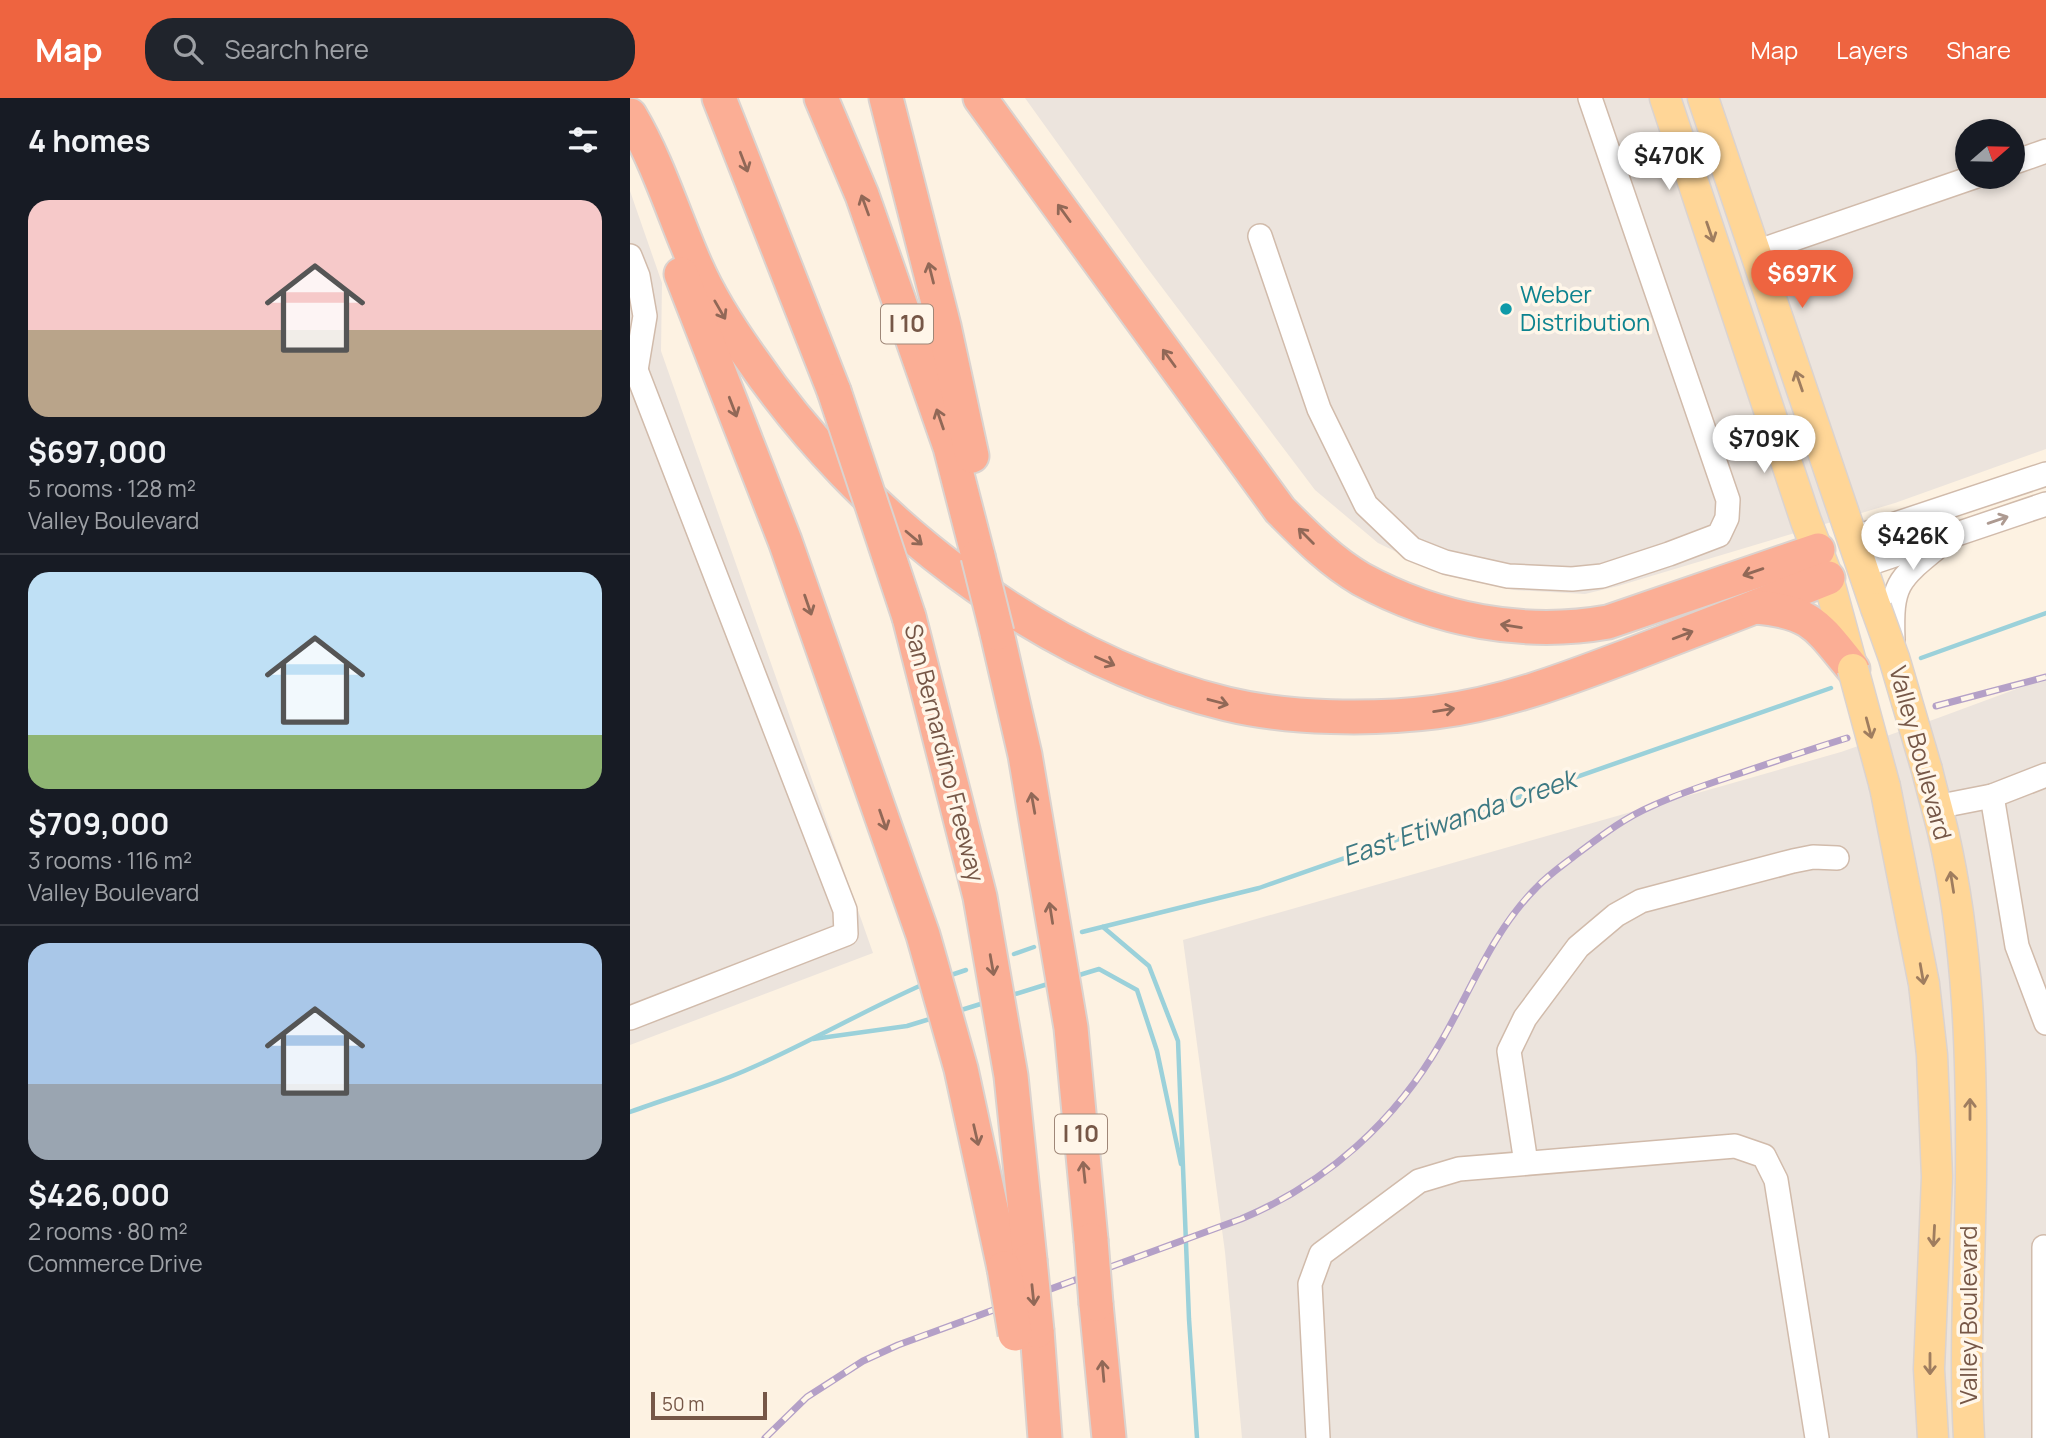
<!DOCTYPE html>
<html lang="en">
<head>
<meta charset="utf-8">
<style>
	:root { --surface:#171b24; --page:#20242c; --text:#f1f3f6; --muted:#9ea1a6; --line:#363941; --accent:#ee6440 }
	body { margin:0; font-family:Manrope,sans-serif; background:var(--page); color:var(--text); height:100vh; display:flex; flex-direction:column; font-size:26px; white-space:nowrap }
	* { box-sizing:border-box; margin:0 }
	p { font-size:23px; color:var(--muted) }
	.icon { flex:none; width:38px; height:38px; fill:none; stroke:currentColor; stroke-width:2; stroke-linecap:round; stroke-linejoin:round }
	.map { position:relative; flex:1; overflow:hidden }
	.details { display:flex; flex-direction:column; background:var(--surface); width:630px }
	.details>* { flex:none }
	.needle { width:46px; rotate:70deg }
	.controls { position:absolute; left:1325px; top:21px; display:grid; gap:14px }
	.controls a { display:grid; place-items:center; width:70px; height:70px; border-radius:50%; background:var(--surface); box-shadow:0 4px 10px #0003; font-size:35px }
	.scale { position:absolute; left:21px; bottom:18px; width:116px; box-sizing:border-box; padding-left:7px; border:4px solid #765747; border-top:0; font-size:19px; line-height:24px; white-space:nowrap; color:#765747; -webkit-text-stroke:5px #fff6e9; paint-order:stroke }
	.price { position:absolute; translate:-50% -60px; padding:0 16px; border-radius:24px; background:#fff; color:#222; font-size:23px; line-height:46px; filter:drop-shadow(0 2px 4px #0008) }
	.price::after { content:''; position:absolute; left:50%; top:42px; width:21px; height:16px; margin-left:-10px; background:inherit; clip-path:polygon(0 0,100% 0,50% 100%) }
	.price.selected { background:var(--accent); color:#fff }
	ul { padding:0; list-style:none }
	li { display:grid; align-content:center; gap:14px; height:371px; padding:0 28px }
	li+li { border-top:2px solid var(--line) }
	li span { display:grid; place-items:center; height:217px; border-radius:21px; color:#555 }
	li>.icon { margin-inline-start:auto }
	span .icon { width:126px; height:126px; fill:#fffc; stroke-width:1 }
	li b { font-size:30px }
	h2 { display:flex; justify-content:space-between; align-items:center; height:84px; padding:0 28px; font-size:30px }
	header { display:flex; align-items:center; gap:42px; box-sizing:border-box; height:98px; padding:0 35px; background:var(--accent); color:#fff }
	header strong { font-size:33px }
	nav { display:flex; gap:38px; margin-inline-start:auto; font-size:24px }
	.search { width:490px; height:63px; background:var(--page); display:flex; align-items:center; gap:18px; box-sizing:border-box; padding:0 24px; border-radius:28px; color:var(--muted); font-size:26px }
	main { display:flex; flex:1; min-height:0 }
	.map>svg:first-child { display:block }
	.industrial { fill:#ece4dd; fill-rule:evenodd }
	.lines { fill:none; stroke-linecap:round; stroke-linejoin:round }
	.stream { stroke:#9bd1da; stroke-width:4.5 }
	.minor-casing { stroke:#d1bbab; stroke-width:26 }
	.major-casing { stroke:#dbd3cf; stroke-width:33 }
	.highway-casing { stroke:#dbd3cf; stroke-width:37 }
	.minor { stroke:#fff; stroke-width:23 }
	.major { stroke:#ffd697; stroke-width:30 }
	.highway { stroke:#fbae95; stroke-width:33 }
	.rail-casing { stroke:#b4a0c7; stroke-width:7 }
	.rail { stroke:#fff6e9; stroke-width:4.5; stroke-dasharray:13; stroke-linecap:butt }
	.major-bridge-casing { stroke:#dbd3cf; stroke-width:33; stroke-linecap:butt }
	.highway-bridge-casing { stroke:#dbd3cf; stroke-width:37; stroke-linecap:butt }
	.major-bridge { stroke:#ffd697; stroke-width:30 }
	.highway-bridge { stroke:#fbae95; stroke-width:33 }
	.oneway { stroke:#916857 }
	.oneway2 { stroke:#9f7d5f }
	.oneway3 { stroke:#ad9a91 }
	.culture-dot { fill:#0f9aa8; stroke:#fff6e9; stroke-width:2.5 }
	.labels { text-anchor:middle; stroke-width:7; stroke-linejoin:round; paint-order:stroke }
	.shield { fill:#fff6e9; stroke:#9f8778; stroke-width:2 }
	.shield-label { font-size:23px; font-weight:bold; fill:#765747 }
	.culture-label { font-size:24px; fill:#0d838f; stroke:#fff6e9; text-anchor:start }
	.street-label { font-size:24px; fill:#765747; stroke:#fff6e9 }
	.water-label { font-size:26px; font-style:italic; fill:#3d7983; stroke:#fff6e9 }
</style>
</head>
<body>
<header>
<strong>Map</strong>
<div class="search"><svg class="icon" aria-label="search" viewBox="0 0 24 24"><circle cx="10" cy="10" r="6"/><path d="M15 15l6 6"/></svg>Search here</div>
<nav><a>Map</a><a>Layers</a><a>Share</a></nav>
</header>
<main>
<section class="details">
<h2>4 homes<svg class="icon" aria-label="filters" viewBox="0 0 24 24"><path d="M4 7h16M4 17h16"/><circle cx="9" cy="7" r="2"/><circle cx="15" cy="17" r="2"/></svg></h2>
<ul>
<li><span style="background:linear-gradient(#f6c9c9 60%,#b9a48a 0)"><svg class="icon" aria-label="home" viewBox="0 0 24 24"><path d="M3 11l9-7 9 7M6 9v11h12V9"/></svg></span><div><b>$697,000</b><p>5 rooms · 128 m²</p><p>Valley Boulevard</p></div></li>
<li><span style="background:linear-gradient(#bfe0f5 75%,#8fb573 0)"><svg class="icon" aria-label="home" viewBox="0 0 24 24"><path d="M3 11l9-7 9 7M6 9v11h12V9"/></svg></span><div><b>$709,000</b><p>3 rooms · 116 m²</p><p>Valley Boulevard</p></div></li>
<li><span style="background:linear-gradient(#a9c7e8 65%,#9aa5b1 0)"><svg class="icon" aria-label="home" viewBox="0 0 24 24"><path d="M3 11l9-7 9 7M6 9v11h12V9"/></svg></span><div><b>$426,000</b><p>2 rooms · 80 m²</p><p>Commerce Drive</p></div></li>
</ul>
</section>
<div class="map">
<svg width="1416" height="1340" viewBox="0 0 1416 1340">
	<rect width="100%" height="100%" fill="#fdf2e2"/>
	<g class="industrial">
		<path d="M395 0H1416V351L1265 405 988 488 955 496 884 492 814 477 748 445 685 392 515 167ZM1337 33H1382V79H1337Z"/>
		<path d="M0 93 32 185 31 253 243 855 0 947Z"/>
		<path d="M1416 580V1340H612L595 1154 553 842 1211 654 1308 620Z"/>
	</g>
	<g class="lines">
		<g class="stream">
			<path d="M1291 560 1416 515"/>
			<path d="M473 829 519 868 548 943 559 1221 567 1340"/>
			<path d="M452 834 629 790 1201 590"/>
			<path d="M384 856 404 849"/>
			<path d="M318 878 336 872"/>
			<path d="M446 878 469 871 507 892 527 953 551 1066"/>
			<path d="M379 898 421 885"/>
			<path d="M328 913 357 904"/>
			<path d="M183 941 277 928 303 920"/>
			<path d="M0 1014C40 999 82 988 121 970 180 944 235 912 294 886"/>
		</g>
		<defs>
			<g id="minor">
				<path d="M1382 65 1416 53"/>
				<path d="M630 138 689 311 736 407 782 451 815 464 878 478 942 481 972 478 1039 456 1089 437 1097 420 1098 402 960 0"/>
				<path d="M1126 154 1344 79"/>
				<path d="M0 158 8 178 15 218 6 272"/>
				<path d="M0 275 6 272 215 812 216 836 0 920"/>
				<path d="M1223 440 1416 376"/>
				<path d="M1232 468 1416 406"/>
				<path d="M1263 542C1261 487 1267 482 1309 448"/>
				<path d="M1362 698 1387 848 1416 925"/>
				<path d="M1306 709 1362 698 1416 677"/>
				<path d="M896 1065 879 953 895 920 948 849 986 817 1011 803 1163 763 1183 759 1207 760"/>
				<path d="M1414 1149V1340"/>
				<path d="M688 1340 680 1186 691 1156 789 1083 829 1071 1105 1048 1134 1058 1146 1082 1187 1340"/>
			</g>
			<g id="major">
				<path d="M1035 0 1176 423 1198 480 1222 568"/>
				<path d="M1073 0 1246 510"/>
				<path d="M1297 672C1302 693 1308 713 1313 734 1339 846 1342 964 1341 1079 1340 1166 1334 1253 1339 1340"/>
				<path d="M1255 689 1294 886 1302 957 1307 1079 1299 1271 1303 1340"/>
			</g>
			<g id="highway">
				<path d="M89 0 204 293"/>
				<path d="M191 0 232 97 320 349 348 458"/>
				<path d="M256 0 314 228 342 358"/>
				<path d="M350 0 650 412C675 437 700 463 731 481 806 522 894 539 978 524L1188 452"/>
				<path d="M0 17C28 64 44 118 66 168 80 200 100 231 120 259 228 418 408 560 597 606 659 621 743 622 806 614 877 605 942 579 1008 554 1071 530 1135 505 1198 480"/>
				<path d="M51 176 155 443 293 837 331 971 374 1170"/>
				<path d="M1126 509C1183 514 1188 529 1223 571"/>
				<path d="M279 519 350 799 381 978 400 1162"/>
				<path d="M367 535 395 657 441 930 461 1142"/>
				<path d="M466 1206 479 1340"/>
				<path d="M407 1233 415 1340"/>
			</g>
		</defs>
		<use href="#minor" class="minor-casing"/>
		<use href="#major" class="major-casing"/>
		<use href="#highway" class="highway-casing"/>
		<use href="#minor" class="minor"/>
		<use href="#major" class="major"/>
		<use href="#highway" class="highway"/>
		<defs>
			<g id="rail">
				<path d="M1306 608 1416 579"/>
				<path d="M135 1340 177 1299 233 1263 268 1247 611 1121C697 1085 766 1023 812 942 842 890 863 833 906 790 918 777 933 767 947 756 971 738 994 720 1022 708 1048 696 1075 687 1102 678 1140 665 1178 652 1217 640"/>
			</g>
		</defs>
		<use href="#rail" class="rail-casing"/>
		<use href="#rail" class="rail"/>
		<defs>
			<g id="major-bridge">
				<path d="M1246 510 1264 560 1297 672"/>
				<path d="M1223 571 1255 689"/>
			</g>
			<g id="highway-bridge">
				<path d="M204 293 279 519"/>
				<path d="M348 458 367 535"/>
				<path d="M461 1142 466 1206"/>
				<path d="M400 1162 407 1233"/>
				<path d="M374 1170 385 1236"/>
			</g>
		</defs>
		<use href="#major-bridge" class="major-bridge-casing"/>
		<use href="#highway-bridge" class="highway-bridge-casing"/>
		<use href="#major-bridge" class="major-bridge"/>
		<use href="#highway-bridge" class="highway-bridge"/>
	</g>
	<defs><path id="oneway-shaft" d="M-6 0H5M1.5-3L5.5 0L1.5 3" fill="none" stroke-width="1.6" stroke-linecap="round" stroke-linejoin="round" transform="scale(1.75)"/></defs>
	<g class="oneway">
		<use href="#oneway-shaft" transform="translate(114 64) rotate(69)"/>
		<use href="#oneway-shaft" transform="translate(235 107) rotate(-110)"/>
		<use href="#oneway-shaft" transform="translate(434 115) rotate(-126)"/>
		<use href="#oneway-shaft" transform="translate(301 175) rotate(-104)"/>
		<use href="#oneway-shaft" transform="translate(90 212) rotate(60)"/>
		<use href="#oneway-shaft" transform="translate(539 260) rotate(-126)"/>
		<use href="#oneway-shaft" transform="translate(103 309) rotate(69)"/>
		<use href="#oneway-shaft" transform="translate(310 321) rotate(-109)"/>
		<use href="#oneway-shaft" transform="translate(676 438) rotate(-135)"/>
		<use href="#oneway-shaft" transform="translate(284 440) rotate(40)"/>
		<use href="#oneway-shaft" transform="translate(1123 474) rotate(161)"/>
		<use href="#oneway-shaft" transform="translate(178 507) rotate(71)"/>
		<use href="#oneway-shaft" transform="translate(881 528) rotate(-171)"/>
		<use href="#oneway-shaft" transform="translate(1053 537) rotate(-21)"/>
		<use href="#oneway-shaft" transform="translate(475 563) rotate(24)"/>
		<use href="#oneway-shaft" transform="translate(588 604) rotate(15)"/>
		<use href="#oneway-shaft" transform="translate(814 612) rotate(-9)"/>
		<use href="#oneway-shaft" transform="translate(403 705) rotate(-100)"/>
		<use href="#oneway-shaft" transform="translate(253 722) rotate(71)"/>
		<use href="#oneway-shaft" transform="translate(421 815) rotate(-99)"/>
		<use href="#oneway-shaft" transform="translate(362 867) rotate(80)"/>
		<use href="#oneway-shaft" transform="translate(346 1037) rotate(77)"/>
		<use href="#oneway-shaft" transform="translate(454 1074) rotate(-96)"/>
		<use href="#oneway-shaft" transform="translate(403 1197) rotate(84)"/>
		<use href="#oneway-shaft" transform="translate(473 1273) rotate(-95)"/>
	</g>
	<g class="oneway2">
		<use href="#oneway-shaft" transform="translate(1080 134) rotate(71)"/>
		<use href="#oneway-shaft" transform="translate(1169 283) rotate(-109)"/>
		<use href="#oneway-shaft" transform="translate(1239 630) rotate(75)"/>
		<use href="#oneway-shaft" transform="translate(1322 784) rotate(-99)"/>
		<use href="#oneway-shaft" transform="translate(1292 876) rotate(80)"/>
		<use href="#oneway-shaft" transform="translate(1340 1011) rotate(-90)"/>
		<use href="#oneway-shaft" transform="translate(1304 1138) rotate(93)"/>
		<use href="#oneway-shaft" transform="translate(1300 1266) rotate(90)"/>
	</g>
	<use class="oneway3" href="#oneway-shaft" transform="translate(1368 422) rotate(-19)"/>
	<circle class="culture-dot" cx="876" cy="211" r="7"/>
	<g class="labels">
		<g class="shield">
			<rect x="251" y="206.5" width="52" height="39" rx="5"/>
			<rect x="425" y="1016.5" width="52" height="39" rx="5"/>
		</g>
		<g class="shield-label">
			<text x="277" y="234">I 10</text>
			<text x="451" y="1044">I 10</text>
		</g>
		<g class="culture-label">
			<text x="890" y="205">Weber<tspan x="890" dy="28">Distribution</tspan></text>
		</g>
		<g class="street-label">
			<text transform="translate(314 655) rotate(76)" y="8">San Bernardino Freeway</text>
			<text transform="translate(1290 655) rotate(75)" y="8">Valley Boulevard</text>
			<text transform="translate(1339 1217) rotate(-90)" y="8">Valley Boulevard</text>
		</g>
		<g class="water-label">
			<text transform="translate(829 720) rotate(-19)" y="9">East Etiwanda Creek</text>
		</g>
	</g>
</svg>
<div class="controls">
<a><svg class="needle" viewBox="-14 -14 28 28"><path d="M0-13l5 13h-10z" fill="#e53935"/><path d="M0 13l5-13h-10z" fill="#9ea1a6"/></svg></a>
</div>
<div class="scale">50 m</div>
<b class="price" style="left:1039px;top:94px">$470K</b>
<b class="price selected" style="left:1172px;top:212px">$697K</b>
<b class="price" style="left:1134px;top:377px">$709K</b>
<b class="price" style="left:1283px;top:474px">$426K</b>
</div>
</main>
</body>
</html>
